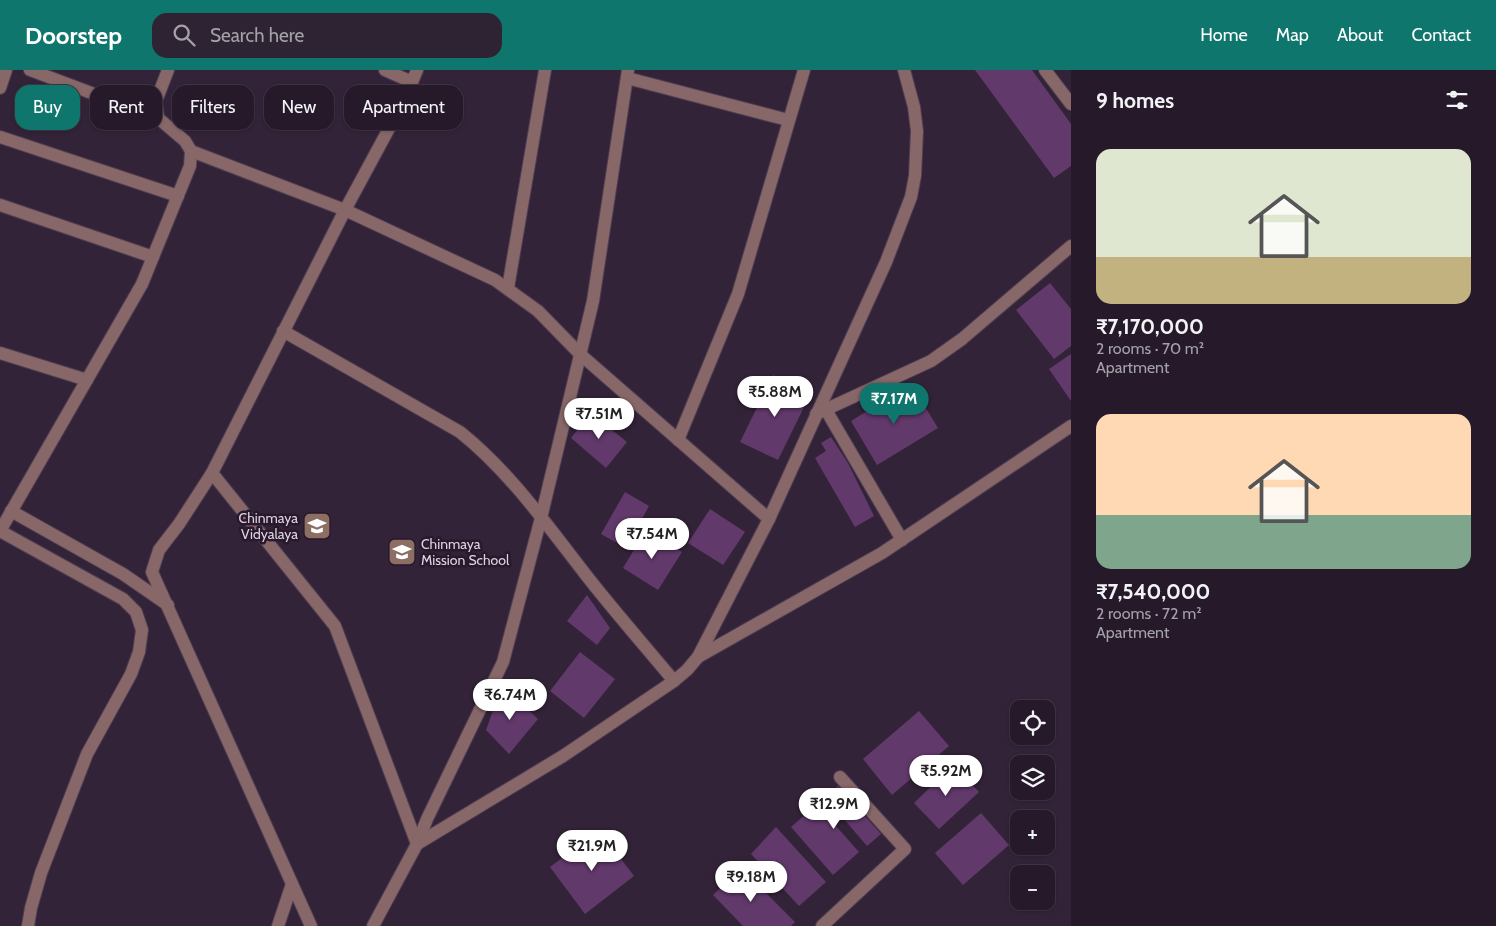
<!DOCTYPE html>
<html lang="en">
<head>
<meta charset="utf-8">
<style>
	:root { --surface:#261a2a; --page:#2e2332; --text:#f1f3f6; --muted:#a4a1a8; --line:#423847; --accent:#0f766e }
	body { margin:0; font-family:Cabin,sans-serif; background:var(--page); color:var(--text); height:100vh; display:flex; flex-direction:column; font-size:19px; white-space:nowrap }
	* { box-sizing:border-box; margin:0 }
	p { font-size:16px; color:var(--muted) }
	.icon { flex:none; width:28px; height:28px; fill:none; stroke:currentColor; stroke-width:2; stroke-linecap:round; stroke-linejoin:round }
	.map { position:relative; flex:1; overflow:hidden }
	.details { display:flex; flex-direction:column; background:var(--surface); width:425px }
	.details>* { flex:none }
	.hud { position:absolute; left:15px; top:15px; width:475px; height:45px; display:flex; gap:10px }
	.fabs { position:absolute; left:1010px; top:630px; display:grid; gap:10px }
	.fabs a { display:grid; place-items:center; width:45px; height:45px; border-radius:10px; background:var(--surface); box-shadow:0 1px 4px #0004,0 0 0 1px var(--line); font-size:25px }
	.price { position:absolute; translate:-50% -42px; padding:0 11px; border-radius:18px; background:#fff; color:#222; font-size:16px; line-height:32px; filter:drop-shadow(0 1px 2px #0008) }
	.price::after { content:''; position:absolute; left:50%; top:30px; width:15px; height:11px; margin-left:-8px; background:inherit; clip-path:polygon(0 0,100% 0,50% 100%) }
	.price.selected { background:var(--accent); color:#fff }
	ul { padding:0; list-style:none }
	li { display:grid; align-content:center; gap:10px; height:265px; padding:0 25px }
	li span { display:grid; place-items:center; height:155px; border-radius:15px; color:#555 }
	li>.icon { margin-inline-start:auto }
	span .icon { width:90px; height:90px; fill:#fffc; stroke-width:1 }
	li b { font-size:21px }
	h2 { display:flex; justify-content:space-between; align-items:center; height:60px; padding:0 25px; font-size:21px }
	.tag { padding:0 18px; border-radius:15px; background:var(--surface); box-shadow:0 1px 4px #0004,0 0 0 1px var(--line); font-size:18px; line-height:45px }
	.tag.selected { background:var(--accent); color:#fff }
	header { display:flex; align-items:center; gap:30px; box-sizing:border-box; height:70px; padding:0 25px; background:var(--accent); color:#fff }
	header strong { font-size:24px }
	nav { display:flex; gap:28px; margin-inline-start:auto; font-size:18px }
	.search { width:350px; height:45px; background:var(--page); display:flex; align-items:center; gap:12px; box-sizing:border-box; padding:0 18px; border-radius:15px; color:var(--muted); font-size:19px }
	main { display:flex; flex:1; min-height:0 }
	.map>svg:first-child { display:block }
	.building { fill:#61396b }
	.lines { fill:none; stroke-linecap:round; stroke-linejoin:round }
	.minor-casing { stroke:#4f3f53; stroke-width:14 }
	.minor { stroke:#886768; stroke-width:12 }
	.labels { text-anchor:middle; stroke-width:5; stroke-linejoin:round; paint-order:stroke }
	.poi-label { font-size:14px; fill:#dfd4e1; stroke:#29192d; text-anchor:end }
</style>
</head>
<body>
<header>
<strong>Doorstep</strong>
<div class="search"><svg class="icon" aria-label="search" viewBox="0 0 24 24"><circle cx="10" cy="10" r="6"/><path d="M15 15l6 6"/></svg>Search here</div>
<nav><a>Home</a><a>Map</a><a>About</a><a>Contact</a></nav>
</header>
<main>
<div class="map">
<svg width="1071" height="856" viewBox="0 0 1071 856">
	<rect width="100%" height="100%" fill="#332338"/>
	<g class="building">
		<path d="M975 0H1032L1071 54V96L1054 108Z"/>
		<path d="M1050 213 1071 239V276L1054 289 1016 240Z"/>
		<path d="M1071 284V331L1049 299Z"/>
		<path d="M773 305 811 323 778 390 740 372Z"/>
		<path d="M911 314 938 358 877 395 851 351Z"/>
		<path d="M591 343 627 372 606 398 571 368Z"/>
		<path d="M831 367 848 393 874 446 855 457 815 388 826 381 821 373Z"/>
		<path d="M625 422 649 436 626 478 601 464Z"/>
		<path d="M710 439 745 462 723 495 688 473Z"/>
		<path d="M646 460 682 482 658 520 623 498Z"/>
		<path d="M587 525 610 558 597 575 567 551Z"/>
		<path d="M580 582 615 609 584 648 550 621Z"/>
		<path d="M502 615 538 649 509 684 486 660Z"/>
		<path d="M919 641 949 676 892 725 863 689Z"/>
		<path d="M953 695 979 722 939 759 914 733Z"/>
		<path d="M838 716 881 764 867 776 843 748 835 755 859 782 833 805 791 757Z"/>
		<path d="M981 743 1009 775 963 815 935 783Z"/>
		<path d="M776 757 826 812 799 836 751 784Z"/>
		<path d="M599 760 634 806 585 844 550 797Z"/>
		<path d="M741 798 795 852 791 856H743L713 825Z"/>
	</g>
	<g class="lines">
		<defs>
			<g id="minor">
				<path d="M30 0 158 48"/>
				<path d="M385 0 412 12"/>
				<path d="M417 0 406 27 345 140 212 403 335 556 417 774"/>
				<path d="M1045 0 1071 34"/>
				<path d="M627 8 788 50"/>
				<path d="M0 18 6 0"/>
				<path d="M0 67 178 126"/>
				<path d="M191 81 345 140 495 210 538 241 581 285 769 449 698 587"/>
				<path d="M0 135 153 187"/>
				<path d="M508 218 545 0"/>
				<path d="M283 261 460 362C510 402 547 455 586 505 614 541 645 576 674 611"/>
				<path d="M0 283 87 310"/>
				<path d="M826 340 902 470"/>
				<path d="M816 344 931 291 962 269 1071 176"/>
				<path d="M678 370 738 224 804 0"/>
				<path d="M212 403 179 454 159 480 152 502 311 856"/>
				<path d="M11 441 123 504 168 535"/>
				<path d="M769 449 886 192 911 127 915 106 917 61 914 37 904 0"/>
				<path d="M417 774 563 686 674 611 687 600 698 587 882 483 1071 356"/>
				<path d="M28 856 31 838 41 803 87 684 131 604 139 582 142 560 136 542 123 529 0 461 142 214 190 96 191 81 185 71 158 48 156 31 168 0"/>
				<path d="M278 856 292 814"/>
				<path d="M373 856 417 774 427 749 503 592 541 448 593 231 628 0"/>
				<path d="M822 856 905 779 840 707"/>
			</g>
		</defs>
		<use href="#minor" class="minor-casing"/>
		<use href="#minor" class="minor"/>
	</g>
	<defs>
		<symbol id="school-square" viewBox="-11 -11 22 22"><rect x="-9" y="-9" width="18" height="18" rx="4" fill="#8d6e63" stroke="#29192d"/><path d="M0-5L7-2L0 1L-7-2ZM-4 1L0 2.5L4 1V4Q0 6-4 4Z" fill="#fff"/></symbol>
	</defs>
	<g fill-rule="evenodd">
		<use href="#school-square" x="301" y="440" width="32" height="32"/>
		<use href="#school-square" x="386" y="466" width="32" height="32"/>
	</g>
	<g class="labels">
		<g class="poi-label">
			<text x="298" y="453">Chinmaya<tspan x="298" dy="16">Vidyalaya</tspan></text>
			<text x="421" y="479" text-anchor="start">Chinmaya<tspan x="421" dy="16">Mission School</tspan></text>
		</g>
	</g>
</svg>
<div class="fabs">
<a><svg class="icon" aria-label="locate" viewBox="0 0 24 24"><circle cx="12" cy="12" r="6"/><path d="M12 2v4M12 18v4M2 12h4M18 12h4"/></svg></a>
<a><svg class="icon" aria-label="layers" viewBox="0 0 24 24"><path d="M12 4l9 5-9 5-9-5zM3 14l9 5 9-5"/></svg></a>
<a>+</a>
<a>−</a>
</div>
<b class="price" style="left:775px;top:348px">₹5.88M</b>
<b class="price selected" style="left:894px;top:355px">₹7.17M</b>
<b class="price" style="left:599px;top:370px">₹7.51M</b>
<b class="price" style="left:652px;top:490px">₹7.54M</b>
<b class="price" style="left:510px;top:651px">₹6.74M</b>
<b class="price" style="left:946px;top:727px">₹5.92M</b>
<b class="price" style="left:834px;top:760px">₹12.9M</b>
<b class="price" style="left:592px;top:802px">₹21.9M</b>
<b class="price" style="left:751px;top:833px">₹9.18M</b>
<div class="hud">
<a class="tag selected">Buy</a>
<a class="tag">Rent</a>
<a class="tag">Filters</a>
<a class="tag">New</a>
<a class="tag">Apartment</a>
</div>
</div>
<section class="details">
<h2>9 homes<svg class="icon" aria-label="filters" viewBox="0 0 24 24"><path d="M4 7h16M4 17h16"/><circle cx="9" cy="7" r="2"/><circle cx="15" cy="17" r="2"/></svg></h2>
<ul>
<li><span style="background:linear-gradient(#dfe7d0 70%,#c2b280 0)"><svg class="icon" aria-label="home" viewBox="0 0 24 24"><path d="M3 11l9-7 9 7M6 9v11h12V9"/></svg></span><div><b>₹7,170,000</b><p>2 rooms · 70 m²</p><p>Apartment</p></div></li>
<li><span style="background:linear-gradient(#ffd9b3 65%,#7fa58c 0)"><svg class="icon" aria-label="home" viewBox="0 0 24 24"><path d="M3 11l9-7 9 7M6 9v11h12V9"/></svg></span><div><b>₹7,540,000</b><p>2 rooms · 72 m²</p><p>Apartment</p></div></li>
</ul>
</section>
</main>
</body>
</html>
